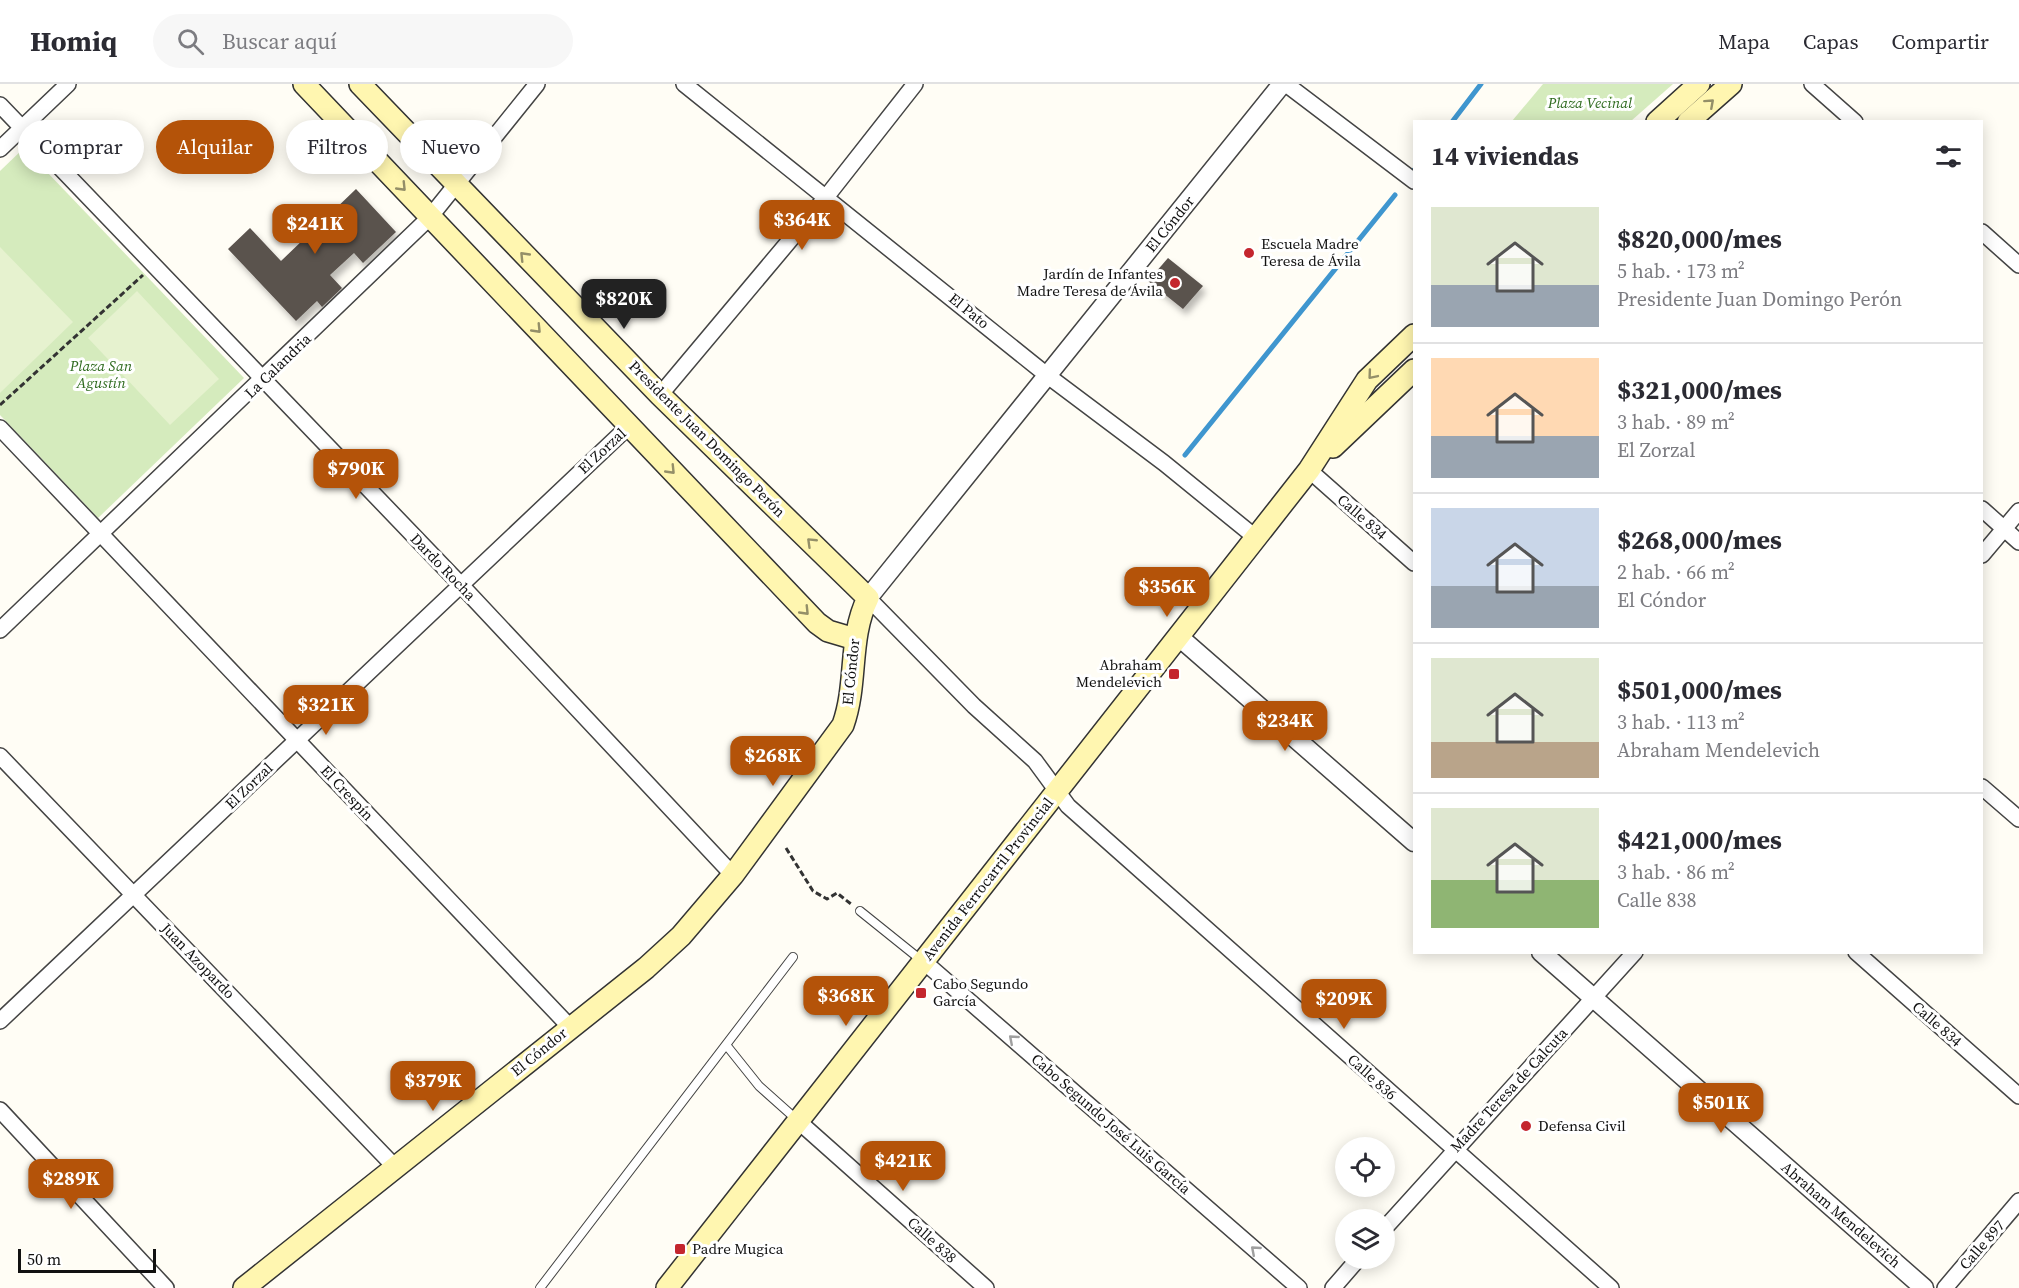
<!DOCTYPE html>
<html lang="es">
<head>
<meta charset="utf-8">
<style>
	:root { --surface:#fff; --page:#f7f7f7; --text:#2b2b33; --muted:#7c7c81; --line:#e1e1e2; --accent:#b45309 }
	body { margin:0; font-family:"Source Serif 4",serif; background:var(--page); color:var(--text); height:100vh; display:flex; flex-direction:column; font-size:22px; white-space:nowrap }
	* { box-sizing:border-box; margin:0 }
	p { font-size:20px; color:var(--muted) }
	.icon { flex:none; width:33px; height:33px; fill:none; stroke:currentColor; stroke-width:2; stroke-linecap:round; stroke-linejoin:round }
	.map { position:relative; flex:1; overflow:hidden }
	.details { position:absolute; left:1413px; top:36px; width:570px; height:834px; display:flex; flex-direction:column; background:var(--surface); border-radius:0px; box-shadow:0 3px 15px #0003 }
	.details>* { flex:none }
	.hud { position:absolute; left:18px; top:36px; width:570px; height:54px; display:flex; gap:12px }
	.tools { position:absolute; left:1335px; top:1053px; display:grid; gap:12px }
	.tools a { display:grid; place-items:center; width:60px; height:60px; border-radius:50%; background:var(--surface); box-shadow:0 3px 15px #0003; font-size:30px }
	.scale { position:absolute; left:18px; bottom:15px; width:138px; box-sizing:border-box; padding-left:6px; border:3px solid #111; border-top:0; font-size:16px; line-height:21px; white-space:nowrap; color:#111; -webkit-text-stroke:4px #fff; paint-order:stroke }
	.price { position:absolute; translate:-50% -51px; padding:0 14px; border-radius:12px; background:var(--accent); color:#fff; font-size:20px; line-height:39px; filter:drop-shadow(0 2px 3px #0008) }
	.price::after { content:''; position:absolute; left:50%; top:36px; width:18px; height:14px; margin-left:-9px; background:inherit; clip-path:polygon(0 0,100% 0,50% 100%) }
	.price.on { background:#222; color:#fff }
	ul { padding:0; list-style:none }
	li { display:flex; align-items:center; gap:18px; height:150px; padding:0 18px }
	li+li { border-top:2px solid var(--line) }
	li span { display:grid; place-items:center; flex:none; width:168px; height:120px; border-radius:0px; color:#555 }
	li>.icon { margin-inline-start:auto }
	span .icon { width:72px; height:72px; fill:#fffc; stroke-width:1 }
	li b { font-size:26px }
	h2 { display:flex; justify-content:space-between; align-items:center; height:72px; padding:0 18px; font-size:26px }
	.tag { padding:0 21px; border-radius:27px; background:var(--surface); box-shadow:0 3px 15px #0003; font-size:21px; line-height:54px }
	.tag.on { background:var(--accent); color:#fff }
	header { display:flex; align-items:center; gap:36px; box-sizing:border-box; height:84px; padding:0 30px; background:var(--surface); border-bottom:2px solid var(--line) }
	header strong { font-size:28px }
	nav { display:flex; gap:33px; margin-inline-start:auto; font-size:21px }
	.search { width:420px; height:54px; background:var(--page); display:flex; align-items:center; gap:15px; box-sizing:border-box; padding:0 21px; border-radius:33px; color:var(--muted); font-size:22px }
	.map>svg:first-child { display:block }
	.green { fill:#d5ebbd }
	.pitch { fill:#e6f2cf }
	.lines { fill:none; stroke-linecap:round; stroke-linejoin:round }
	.stream { stroke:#3f96cf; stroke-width:5 }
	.building { fill:#5a524d; filter:url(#shadow) }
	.service-casing { stroke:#444; stroke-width:10 }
	.minor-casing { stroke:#444; stroke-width:18 }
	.tertiary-casing { stroke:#444; stroke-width:21 }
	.secondary-casing { stroke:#333; stroke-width:24 }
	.path { stroke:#333; stroke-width:3; stroke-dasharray:6 3; stroke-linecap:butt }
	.service { stroke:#fff; stroke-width:8 }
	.minor { stroke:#fff; stroke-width:15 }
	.tertiary { stroke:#fff; stroke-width:18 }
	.secondary { stroke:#fff6b0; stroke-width:21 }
	.oneway { stroke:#948f68 }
	.oneway2 { stroke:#a0a0a0 }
	.poi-dot { fill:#c4262e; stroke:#fff; stroke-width:2 }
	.labels { text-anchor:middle; stroke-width:6; stroke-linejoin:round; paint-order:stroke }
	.park-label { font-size:15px; font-style:italic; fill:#2f6b1f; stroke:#fff }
	.street-label { font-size:15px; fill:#111; stroke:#fff }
	.poi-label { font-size:15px; fill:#111; stroke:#fff; text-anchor:start }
</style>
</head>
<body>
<header>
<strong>Homiq</strong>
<div class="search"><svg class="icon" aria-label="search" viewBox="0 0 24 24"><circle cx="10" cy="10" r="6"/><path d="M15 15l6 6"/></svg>Buscar aquí</div>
<nav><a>Mapa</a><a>Capas</a><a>Compartir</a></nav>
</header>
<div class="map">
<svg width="2019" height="1204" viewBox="0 0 2019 1204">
	<defs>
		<filter id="shadow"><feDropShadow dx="3.5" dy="6" stdDeviation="3" flood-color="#0004"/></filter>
	</defs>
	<rect width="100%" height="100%" fill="#fffdf5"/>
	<g class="green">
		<path d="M1543 0H1673L1631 37H1512Z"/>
		<path d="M24 64 244 294 98 434 0 331V87Z"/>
	</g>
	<g class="pitch">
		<path d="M0 163 73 238 0 309Z"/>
		<path d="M137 207 219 295 170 341 88 254Z"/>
	</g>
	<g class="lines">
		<g class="stream">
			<path d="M1452 38 1481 0"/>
			<path d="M1413 87 1414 86"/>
			<path d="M1185 371 1395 111"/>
		</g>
	</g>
	<g class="building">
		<path d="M356 105 396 148 363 179 354 169 330 191 342 204 322 223 317 217 296 237 228 165 250 144 281 177Z"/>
		<path d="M1168 174 1203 202 1183 225 1148 197Z"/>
	</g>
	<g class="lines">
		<defs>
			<g id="service">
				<path d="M860 827 921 876"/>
				<path d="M727 962 759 1002 796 1035"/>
				<path d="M540 1204 793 873"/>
			</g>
			<g id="minor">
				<path d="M684 0 1048 292 1164 379 1255 453"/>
				<path d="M1286 0 1414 97"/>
				<path d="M1812 0 1855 38"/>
				<path d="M0 21 460 500 733 791"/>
				<path d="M0 65 68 0"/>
				<path d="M1982 148 2019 181"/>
				<path d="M660 311 827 112 915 0"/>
				<path d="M0 344 570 943"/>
				<path d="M1309 386 1414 479"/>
				<path d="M1982 425 2019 458"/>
				<path d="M1982 471 2019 427"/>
				<path d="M868 514 974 622 1035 677 1068 722 1611 1204"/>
				<path d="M0 546 430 133 537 0"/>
				<path d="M0 672 395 1083"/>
				<path d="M1982 703 2019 735"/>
				<path d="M1856 868 2019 1012"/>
				<path d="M922 876 1299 1204"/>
				<path d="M0 937 629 342"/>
				<path d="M0 1026 166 1204"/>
				<path d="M797 1036 986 1204"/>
				<path d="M1384 1145 1635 868"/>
				<path d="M1333 1204 1359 1174"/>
				<path d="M1945 1204 2019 1117"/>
			</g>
			<g id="tertiary">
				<path d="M868 514 1282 0"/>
				<path d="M1178 552 1414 758"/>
				<path d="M1541 868 1924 1204"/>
			</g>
			<g id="secondary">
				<path d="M304 0 817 539 828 547 855 555"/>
				<path d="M1657 38 1699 0"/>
				<path d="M1688 38 1731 0"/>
				<path d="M1333 363 1414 286"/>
				<path d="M244 1204 646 884 681 852 733 791 843 641C858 599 848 554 868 514L660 311 360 0"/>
				<path d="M667 1204 1309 386 1367 296 1414 251"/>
			</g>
		</defs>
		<use href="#service" class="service-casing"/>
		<use href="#minor" class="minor-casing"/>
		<use href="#tertiary" class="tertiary-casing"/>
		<use href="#secondary" class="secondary-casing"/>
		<g class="path">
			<path d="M0 321 143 191"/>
			<path d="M786 764 813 807 827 815 837 809 851 820"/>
		</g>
		<use href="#service" class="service"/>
		<use href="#minor" class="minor"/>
		<use href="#tertiary" class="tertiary"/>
		<use href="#secondary" class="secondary"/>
	</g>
	<defs><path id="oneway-chevron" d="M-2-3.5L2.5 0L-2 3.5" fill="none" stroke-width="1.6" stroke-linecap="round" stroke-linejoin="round" transform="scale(1.5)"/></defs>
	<g class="oneway">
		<use href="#oneway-chevron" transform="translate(1710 19) rotate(-42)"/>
		<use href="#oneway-chevron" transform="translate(402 103) rotate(46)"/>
		<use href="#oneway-chevron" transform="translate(524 172) rotate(-134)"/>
		<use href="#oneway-chevron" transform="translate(537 245) rotate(46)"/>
		<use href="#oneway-chevron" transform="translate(1372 291) rotate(130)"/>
		<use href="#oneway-chevron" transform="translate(671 386) rotate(46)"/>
		<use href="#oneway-chevron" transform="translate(811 458) rotate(-136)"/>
		<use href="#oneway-chevron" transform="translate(805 527) rotate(46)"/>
	</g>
	<g class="oneway2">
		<use href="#oneway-chevron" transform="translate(1013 955) rotate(-139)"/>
		<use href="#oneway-chevron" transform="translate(1255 1166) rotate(-139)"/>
	</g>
	<g class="poi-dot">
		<circle cx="1249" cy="169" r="6"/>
		<circle cx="1175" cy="199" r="6"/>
		<rect x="1168" y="584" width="12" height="12" rx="3"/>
		<rect x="915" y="903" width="12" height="12" rx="3"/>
		<circle cx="1526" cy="1042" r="6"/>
		<rect x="674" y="1159" width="12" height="12" rx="3"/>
	</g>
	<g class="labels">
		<g class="park-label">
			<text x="1590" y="24">Plaza Vecinal</text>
			<text x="101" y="287">Plaza San<tspan x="101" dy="17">Agustín</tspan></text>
		</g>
		<g class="street-label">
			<text transform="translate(1170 140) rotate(-51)" y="5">El Cóndor</text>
			<text transform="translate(969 227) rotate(39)" y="5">El Pato</text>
			<text transform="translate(278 282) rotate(-44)" y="5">La Calandria</text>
			<text transform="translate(707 355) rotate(45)" y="5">Presidente Juan Domingo Perón</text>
			<text transform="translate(602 367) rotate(-43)" y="5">El Zorzal</text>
			<text transform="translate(1362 433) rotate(41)" y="5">Calle 834</text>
			<text transform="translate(443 483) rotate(46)" y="5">Dardo Rocha</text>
			<text transform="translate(851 588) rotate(-84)" y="5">El Cóndor</text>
			<text transform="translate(249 702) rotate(-44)" y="5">El Zorzal</text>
			<text transform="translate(347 709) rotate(47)" y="5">El Crespín</text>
			<text transform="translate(988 795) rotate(-52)" y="5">Avenida Ferrocarril Provincial</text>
			<text transform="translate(198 877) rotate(46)" y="5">Juan Azopardo</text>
			<text transform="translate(1937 940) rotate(41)" y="5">Calle 834</text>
			<text transform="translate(539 968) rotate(-39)" y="5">El Cóndor</text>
			<text transform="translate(1372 993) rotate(42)" y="5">Calle 836</text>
			<text transform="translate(1509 1006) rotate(-47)" y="5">Madre Teresa de Calcuta</text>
			<text transform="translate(1111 1040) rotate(41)" y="5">Cabo Segundo José Luis García</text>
			<text transform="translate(1841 1131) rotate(41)" y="5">Abraham Mendelevich</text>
			<text transform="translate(932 1156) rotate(42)" y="5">Calle 838</text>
			<text transform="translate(1982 1161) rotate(-49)" y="5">Calle 897</text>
		</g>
		<g class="poi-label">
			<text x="1261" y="165">Escuela Madre<tspan x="1261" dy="17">Teresa de Ávila</tspan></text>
			<text x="1163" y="195" text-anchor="end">Jardín de Infantes<tspan x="1163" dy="17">Madre Teresa de Ávila</tspan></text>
			<text x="1162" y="586" text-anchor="end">Abraham<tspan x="1162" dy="17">Mendelevich</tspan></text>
			<text x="933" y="905">Cabo Segundo<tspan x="933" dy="17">García</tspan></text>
			<text x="1538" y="1047">Defensa Civil</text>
			<text x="692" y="1170">Padre Mugica</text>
		</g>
	</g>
</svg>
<div class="tools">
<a><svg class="icon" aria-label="locate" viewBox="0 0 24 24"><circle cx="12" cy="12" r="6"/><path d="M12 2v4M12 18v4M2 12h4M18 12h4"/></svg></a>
<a><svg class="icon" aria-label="layers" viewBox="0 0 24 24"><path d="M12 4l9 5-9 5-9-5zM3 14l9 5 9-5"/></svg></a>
</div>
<div class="scale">50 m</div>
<b class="price" style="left:802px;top:167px">$364K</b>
<b class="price" style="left:315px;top:171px">$241K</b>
<b class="price on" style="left:624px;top:246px">$820K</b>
<b class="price" style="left:356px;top:416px">$790K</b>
<b class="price" style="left:1167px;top:534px">$356K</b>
<b class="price" style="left:326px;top:652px">$321K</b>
<b class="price" style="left:1285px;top:668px">$234K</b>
<b class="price" style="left:773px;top:703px">$268K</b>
<b class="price" style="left:846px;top:943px">$368K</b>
<b class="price" style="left:1344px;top:946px">$209K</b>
<b class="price" style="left:433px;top:1028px">$379K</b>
<b class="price" style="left:1721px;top:1050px">$501K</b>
<b class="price" style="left:903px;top:1108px">$421K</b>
<b class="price" style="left:71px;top:1126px">$289K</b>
<div class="hud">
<a class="tag">Comprar</a>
<a class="tag on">Alquilar</a>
<a class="tag">Filtros</a>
<a class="tag">Nuevo</a>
</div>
<section class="details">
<h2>14 viviendas<svg class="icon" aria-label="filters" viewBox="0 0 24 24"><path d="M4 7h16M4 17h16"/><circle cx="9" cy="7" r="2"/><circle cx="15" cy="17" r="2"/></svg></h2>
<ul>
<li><span style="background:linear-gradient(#dfe7d0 65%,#9aa5b1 0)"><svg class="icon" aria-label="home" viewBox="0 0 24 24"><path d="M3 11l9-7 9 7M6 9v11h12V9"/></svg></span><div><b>$820,000/mes</b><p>5 hab. · 173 m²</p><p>Presidente Juan Domingo Perón</p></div></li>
<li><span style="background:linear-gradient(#ffd9b3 65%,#9aa5b1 0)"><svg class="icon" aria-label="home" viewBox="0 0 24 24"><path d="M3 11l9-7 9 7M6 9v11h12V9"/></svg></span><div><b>$321,000/mes</b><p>3 hab. · 89 m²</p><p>El Zorzal</p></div></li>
<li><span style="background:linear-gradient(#c9d6e8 65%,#9aa5b1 0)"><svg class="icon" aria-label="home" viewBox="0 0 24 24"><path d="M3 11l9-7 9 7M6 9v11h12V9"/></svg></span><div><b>$268,000/mes</b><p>2 hab. · 66 m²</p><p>El Cóndor</p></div></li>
<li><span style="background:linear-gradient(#dfe7d0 70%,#b9a48a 0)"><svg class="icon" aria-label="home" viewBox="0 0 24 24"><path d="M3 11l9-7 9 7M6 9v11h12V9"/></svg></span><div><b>$501,000/mes</b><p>3 hab. · 113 m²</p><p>Abraham Mendelevich</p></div></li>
<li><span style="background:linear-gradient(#dfe7d0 60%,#8fb573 0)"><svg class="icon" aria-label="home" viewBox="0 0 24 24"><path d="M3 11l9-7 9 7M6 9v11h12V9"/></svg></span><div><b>$421,000/mes</b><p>3 hab. · 86 m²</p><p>Calle 838</p></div></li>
</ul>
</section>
</div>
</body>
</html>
